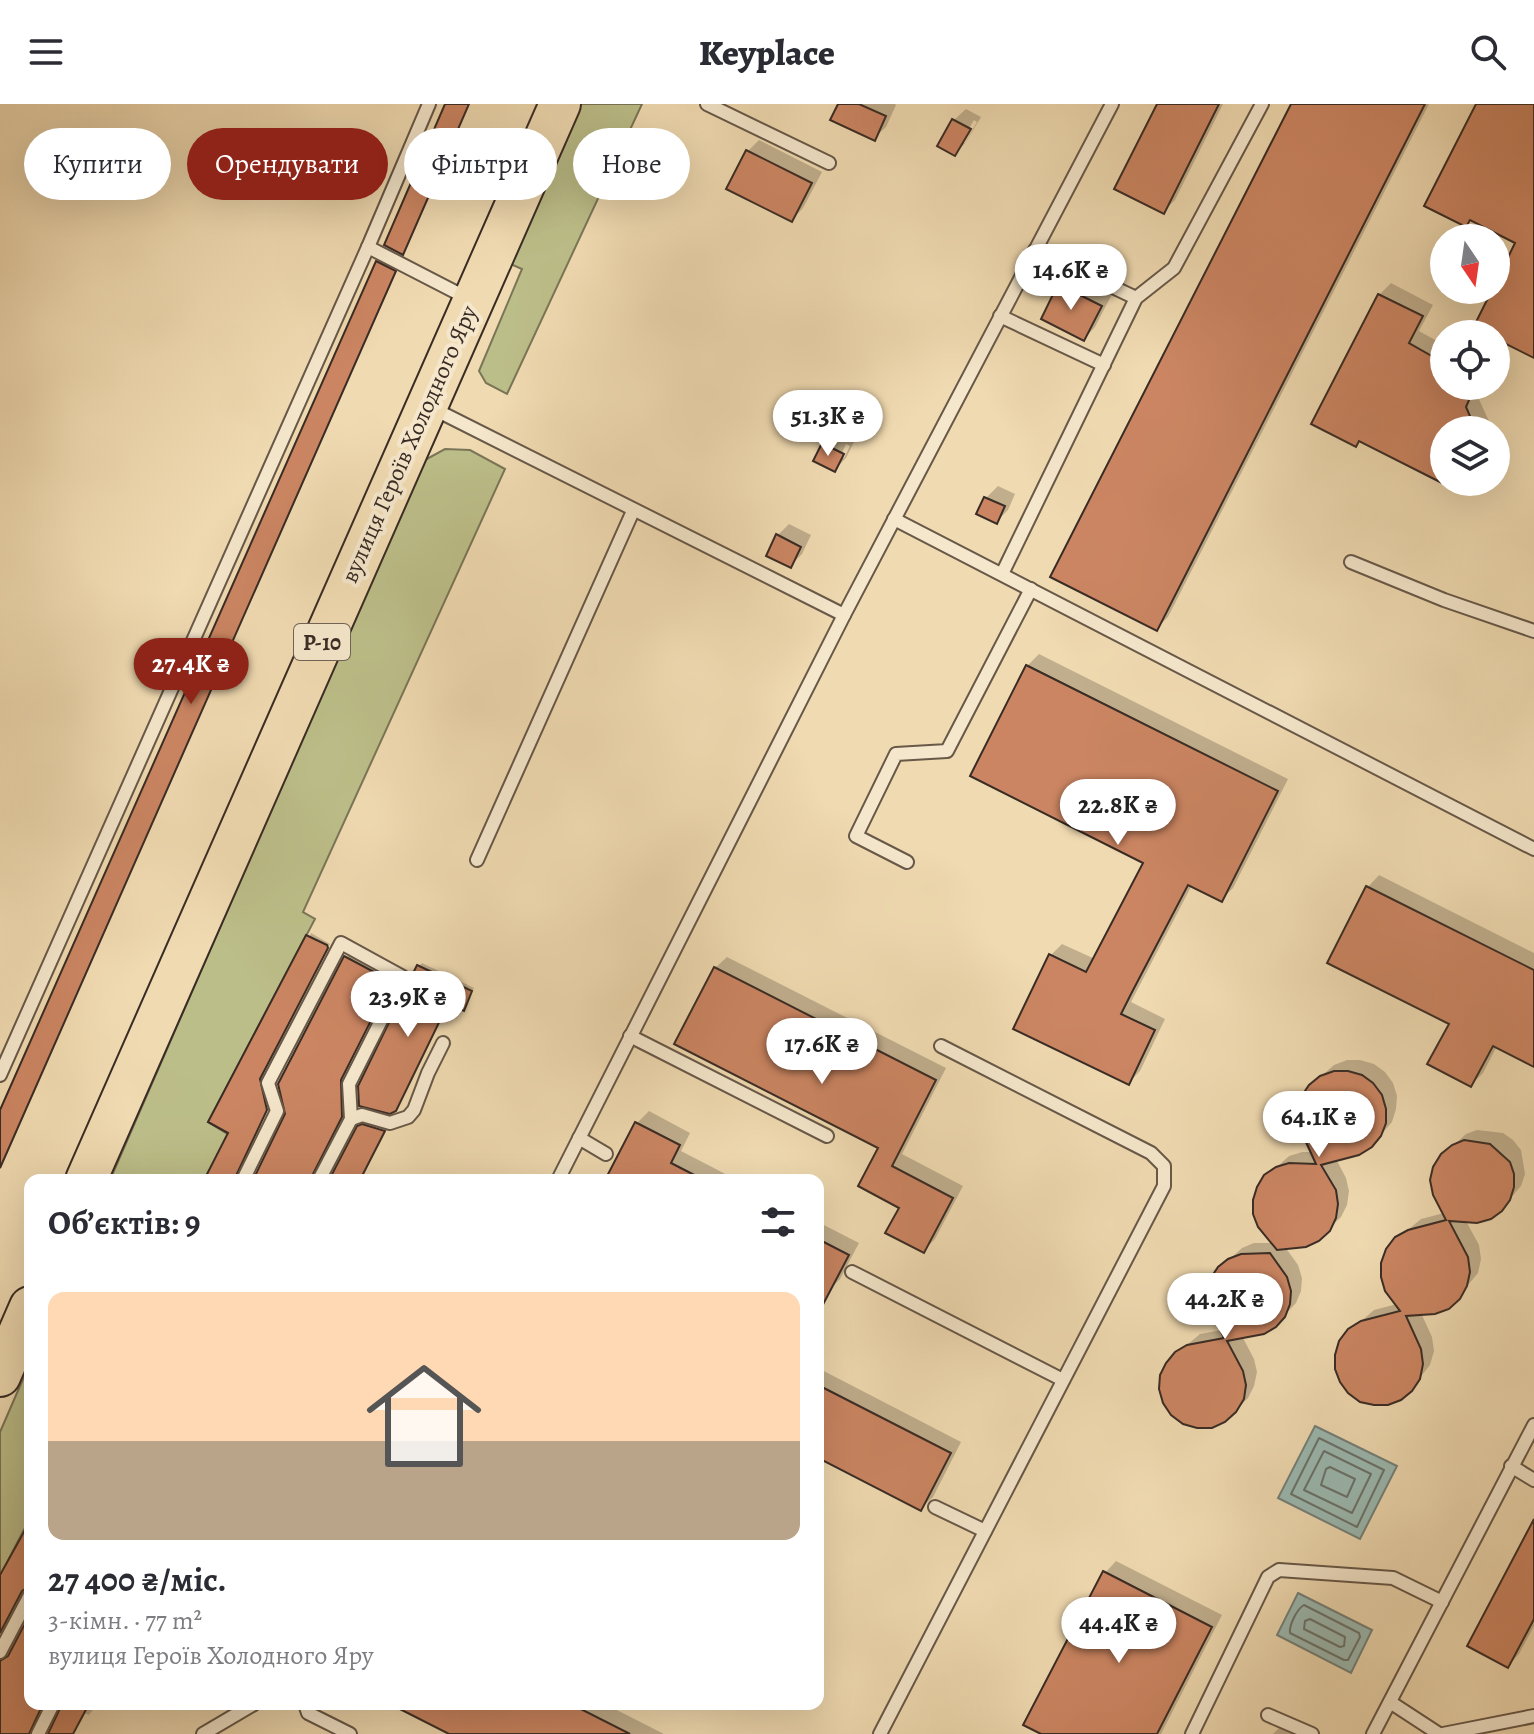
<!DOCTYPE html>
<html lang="uk">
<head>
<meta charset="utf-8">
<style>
	:root { --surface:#fff; --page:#f2f2f3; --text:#2b2b33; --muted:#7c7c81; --line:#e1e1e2; --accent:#8f2418 }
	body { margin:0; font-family:Alegreya,serif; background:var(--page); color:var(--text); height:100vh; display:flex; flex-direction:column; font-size:30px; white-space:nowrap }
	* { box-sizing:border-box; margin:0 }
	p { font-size:26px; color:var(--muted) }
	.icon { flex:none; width:44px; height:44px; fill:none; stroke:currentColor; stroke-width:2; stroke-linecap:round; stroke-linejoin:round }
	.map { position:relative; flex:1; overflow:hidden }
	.details { position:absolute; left:24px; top:1070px; width:800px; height:536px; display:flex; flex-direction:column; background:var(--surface); border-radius:16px; box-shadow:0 8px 32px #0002 }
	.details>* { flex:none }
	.top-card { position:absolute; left:24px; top:24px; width:800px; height:72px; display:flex; gap:16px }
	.needle { width:52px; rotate:167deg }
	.buttons { position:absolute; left:1430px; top:120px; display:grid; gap:16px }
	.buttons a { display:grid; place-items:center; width:80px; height:80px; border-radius:50%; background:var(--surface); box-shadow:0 8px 32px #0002; font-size:40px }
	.price { position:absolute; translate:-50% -68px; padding:0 18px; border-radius:28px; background:#fff; color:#222; font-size:26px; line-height:52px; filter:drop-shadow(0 2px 4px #0008) }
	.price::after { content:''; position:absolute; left:50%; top:48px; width:24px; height:18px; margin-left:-12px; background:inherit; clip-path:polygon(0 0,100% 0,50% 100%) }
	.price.on { background:var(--accent); color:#fff }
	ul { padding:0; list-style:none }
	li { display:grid; align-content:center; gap:16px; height:424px; padding:0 24px }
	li+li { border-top:2px solid var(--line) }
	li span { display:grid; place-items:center; height:248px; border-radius:16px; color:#555 }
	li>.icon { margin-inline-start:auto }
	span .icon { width:144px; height:144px; fill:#fffc; stroke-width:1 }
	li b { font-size:34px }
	h2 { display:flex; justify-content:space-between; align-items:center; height:96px; padding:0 24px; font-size:34px }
	.chip { padding:0 28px; border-radius:36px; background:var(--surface); box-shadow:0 8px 32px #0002; font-size:28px; line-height:72px }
	.chip.on { background:var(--accent); color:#fff }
	header { display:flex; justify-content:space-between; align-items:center; height:104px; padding:0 24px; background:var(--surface); font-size:36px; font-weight:800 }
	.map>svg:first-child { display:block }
	.green { fill:#bcbe89; stroke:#7a7557; stroke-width:2 }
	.water { fill:#9bbab2; stroke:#74817a; stroke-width:2 }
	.shadow { fill:#0003; fill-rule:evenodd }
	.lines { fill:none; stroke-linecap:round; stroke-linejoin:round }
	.shore { stroke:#6a736c; stroke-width:2 }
	.building { fill:#cb8562; stroke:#392c25; stroke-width:2 }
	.service-casing { stroke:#675848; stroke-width:16 }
	.primary-casing { stroke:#392c25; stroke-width:44 }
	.service { stroke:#f5e7cc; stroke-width:12 }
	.primary { stroke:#f0dab1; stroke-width:40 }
	.labels { text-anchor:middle; stroke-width:8; stroke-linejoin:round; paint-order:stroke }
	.shield { fill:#f5e7cc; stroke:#716457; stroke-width:2 }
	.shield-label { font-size:22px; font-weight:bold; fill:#392c25 }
	.street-label { font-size:24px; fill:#392c25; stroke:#f5e7cc }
</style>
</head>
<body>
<header><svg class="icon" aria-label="menu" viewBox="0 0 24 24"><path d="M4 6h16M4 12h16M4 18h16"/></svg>Keyplace<svg class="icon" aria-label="search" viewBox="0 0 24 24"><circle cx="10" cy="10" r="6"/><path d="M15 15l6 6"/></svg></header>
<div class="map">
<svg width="1534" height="1630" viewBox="0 0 1534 1630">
	<rect width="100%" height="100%" fill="#f0dab1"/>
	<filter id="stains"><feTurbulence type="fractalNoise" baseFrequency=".0025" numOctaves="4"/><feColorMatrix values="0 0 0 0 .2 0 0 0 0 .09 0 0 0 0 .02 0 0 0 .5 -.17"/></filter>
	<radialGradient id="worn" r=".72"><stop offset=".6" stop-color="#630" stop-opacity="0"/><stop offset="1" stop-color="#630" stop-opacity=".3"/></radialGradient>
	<g class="green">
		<path d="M576 0H642L507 290 486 279 479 267 522 165 506 158Z"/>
		<path d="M445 345 470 346 505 365 303 808 315 815 208 1018 229 1031 205 1076H110L423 357Z"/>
		<path d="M30 1259V1414L0 1472V1328Z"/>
	</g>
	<g class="water">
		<path d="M1315 1322 1397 1362 1360 1435 1278 1394Z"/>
		<path d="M1298 1489 1372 1526 1351 1569 1277 1531Z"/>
	</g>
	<g class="shadow">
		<path d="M448 0H469L403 149Z"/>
		<path d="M840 0H895L896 1 886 23 874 34Z"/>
		<path d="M1159 0H1223L1175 96 1164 107Z"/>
		<path d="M1294 0H1429L1168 513 1157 524Z"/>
		<path d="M966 5 981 13 966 38 955 50 954 16ZM974 16 977 18 965 39H960Z"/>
		<path d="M759 36 822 68 803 104 792 116 748 47Z"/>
		<path d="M381 156 398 164 0 1065V1012Z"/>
		<path d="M1071 170 1112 190 1095 223 1084 235 1060 181Z"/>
		<path d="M1391 179 1433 201 1419 227 1444 241V282H1480L1477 291 1493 326H1444V378H1484L1472 392 1360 336 1379 191Z"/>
		<path d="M836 329 854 338 846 354 835 365 824 340ZM846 340 850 342 844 354H840Z"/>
		<path d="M1496 332 1500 342 1496 352Z"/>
		<path d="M998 382 1015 390 1008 406 996 418 979 409 986 394Z"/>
		<path d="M789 420 811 431 802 450 790 462 778 431Z"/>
		<path d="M1039 550 1288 675 1233 784 1222 795 1192 781 1131 898 1165 915 1140 967 1128 979 1051 851 1062 840 1095 855 1146 758 1027 562Z"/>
		<path d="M1379 771 1534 849V961L1497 942 1483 969 1471 981 1452 919 1330 858 1368 783Z"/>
		<path d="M311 829 330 840 262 971 270 1002 237 1067 238 1076H206L230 1028Z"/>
		<path d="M349 850 393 873 343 971 344 1008 313 1067 314 1076H255L287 1012Z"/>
		<path d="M727 853 946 964 902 1050 963 1082 935 1135 923 1147 880 1043 715 864Z"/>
		<path d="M422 859 474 884 466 901 449 898 395 1006 419 862Z"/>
		<path d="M1347 956H1360L1374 960 1385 968 1393 979 1397 992 1396 1005 1392 1018 1371 1042 1336 1055 1346 1074 1349 1087 1347 1101 1341 1113 1318 1135 1285 1143 1298 1161 1302 1174 1301 1187 1296 1199 1274 1222 1242 1232 1254 1255 1257 1268 1254 1282 1248 1294 1235 1307 1176 1250 1200 1230 1222 1226 1219 1165 1242 1144 1254 1139H1274L1266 1073 1289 1052 1302 1048H1313L1310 982 1334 961Z"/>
		<path d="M649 1007 690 1029 681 1047 737 1076H615L609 1073 637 1019Z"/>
		<path d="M367 1018 387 1024 360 1076H331L359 1023Z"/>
		<path d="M1477 1026 1503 1029 1513 1036 1521 1046 1525 1070 1521 1082 1501 1105 1466 1117 1479 1141 1481 1155 1478 1169 1458 1193 1421 1209 1432 1233 1434 1247 1430 1261 1411 1285 1350 1227 1374 1206 1397 1200V1135L1421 1115 1444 1109 1442 1052 1466 1030Z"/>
		<path d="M818 1118 859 1139 840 1175 829 1186 818 1181Z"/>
		<path d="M818 1264 961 1338 933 1393 921 1404 818 1352Z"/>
		<path d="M1534 1419V1522L1519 1550 1508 1562Z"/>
		<path d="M1116 1457 1222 1511 1161 1630H1045L1105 1469Z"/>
		<path d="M30 1515V1600H43L31 1627 33 1630H0V1554H10Z"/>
		<path d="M62 1600H97L89 1611 84 1609 73 1630H50Z"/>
		<path d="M404 1600H605L664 1630H453Z"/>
		<path d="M1283 1620 1303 1630H1273Z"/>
	</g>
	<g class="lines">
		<g class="shore">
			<path d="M1319 1334 1384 1366 1357 1423 1291 1390Z"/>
			<path d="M1324 1347 1371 1370 1352 1409 1304 1386Z"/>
			<path d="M1330 1363 1355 1375 1347 1393 1321 1381 1326 1365Z"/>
			<path d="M1304 1501 1359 1529 1360 1533 1348 1556H1344L1290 1529C1289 1521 1297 1505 1304 1501Z"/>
			<path d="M1310 1515 1345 1533 1344 1542 1340 1543 1304 1525 1305 1517Z"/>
		</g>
	</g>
	<g class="building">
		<path d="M445 0H469L403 151 384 141Z"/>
		<path d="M838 0H859L886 12 875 37 830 16Z"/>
		<path d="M1157 0H1219L1164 110 1114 85Z"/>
		<path d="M1291 0H1425L1157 527 1050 473Z"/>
		<path d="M1476 0H1534V254L1496 235V230H1485L1473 224 1492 186H1496V178L1515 139 1470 116 1466 123 1424 102Z"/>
		<path d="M952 15 971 25 955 52 937 42Z"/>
		<path d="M746 46 812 79 792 118 726 85Z"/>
		<path d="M376 157 396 167 0 1064V1006Z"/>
		<path d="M1058 180 1102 202 1084 237 1041 215Z"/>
		<path d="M1378 190 1423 212 1409 239 1444 259V282H1475L1466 303 1476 326H1444V380L1359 337 1356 343 1311 320Z"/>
		<path d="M822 339 844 350 835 368 813 357Z"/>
		<path d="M984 393 1005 402 997 420 976 410Z"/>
		<path d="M776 430 801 443 791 464 766 452Z"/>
		<path d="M1026 561 1278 687 1222 798 1188 781 1131 890 1121 910 1155 926 1129 981 1013 925 1049 850 1086 868 1143 759 970 672Z"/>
		<path d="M1366 782 1534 866V963L1493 942 1471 983 1427 960 1449 920 1327 859Z"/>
		<path d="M306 831 327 841 328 844 260 975 267 1006 234 1076H204L228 1029 208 1018Z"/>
		<path d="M344 852 391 877 341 976 342 1013 310 1076H253L285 1010 278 980Z"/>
		<path d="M417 861 472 887 464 907 448 900 396 1007 390 1010 359 1002 358 982Z"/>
		<path d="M714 863 936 976 892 1062 953 1094 924 1149 885 1129 899 1104 858 1082 878 1044 674 940Z"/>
		<path d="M1334 967H1348L1362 971 1373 979 1382 991 1386 1005V1019L1381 1032 1372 1043 1359 1051 1321 1061 1336 1086 1338 1100 1336 1114 1330 1127 1319 1137 1306 1143 1277 1146 1258 1123 1253 1110V1096L1257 1083 1264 1071 1276 1063 1289 1059 1316 1060 1299 1023 1297 1008 1301 993 1309 981 1320 972Z"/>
		<path d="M635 1018 680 1041 671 1059 704 1076H605Z"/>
		<path d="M362 1020 385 1027 360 1076H329L357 1022Z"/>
		<path d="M1464 1036 1490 1040 1510 1058 1514 1070V1083L1510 1096 1502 1107 1491 1115 1477 1119 1449 1117 1468 1153 1470 1168 1467 1182 1460 1195 1449 1205 1435 1210 1406 1212 1421 1245 1423 1260 1420 1275 1412 1287 1401 1296 1388 1301H1374L1360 1298 1348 1289 1340 1278 1335 1265V1251L1339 1237 1348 1225 1361 1217 1400 1207 1385 1187 1381 1173V1159L1386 1145 1395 1133 1408 1126 1446 1116 1433 1091 1430 1076 1433 1063 1441 1050 1452 1041Z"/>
		<path d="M818 1135 849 1151 818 1210Z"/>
		<path d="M1270 1149 1287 1173 1291 1187 1290 1200 1285 1213 1276 1223 1264 1230 1227 1237 1243 1267 1246 1281 1244 1295 1236 1308 1225 1318 1212 1324H1197L1183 1320 1171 1311 1163 1299 1159 1285 1160 1271 1166 1259 1175 1248 1187 1241 1224 1234 1209 1202 1207 1189 1210 1175 1218 1163 1228 1155 1241 1150Z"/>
		<path d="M818 1281 951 1349 921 1407 818 1354Z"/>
		<path d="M1534 1415V1515L1508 1564 1467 1542Z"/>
		<path d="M30 1417V1482L22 1487 0 1529V1471Z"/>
		<path d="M1103 1467 1212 1523 1157 1630H1041L1023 1621Z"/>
		<path d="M30 1510V1600H43L29 1630H0V1557L8 1552Z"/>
		<path d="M62 1600H89L73 1630H48Z"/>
		<path d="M390 1600H571L630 1630H449Z"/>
	</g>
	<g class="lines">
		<defs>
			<g id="service">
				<path d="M707 0 829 59"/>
				<path d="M368 143 429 0"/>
				<path d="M1035 146 1136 194"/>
				<path d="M1000 212 1104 261"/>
				<path d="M432 304 844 511"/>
				<path d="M894 415 1534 745"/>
				<path d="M1351 458 1444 496 1534 527"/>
				<path d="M1002 470 1136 194 1174 164 1262 0"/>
				<path d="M477 756 633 407"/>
				<path d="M907 758 856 732 896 650 947 647 1031 485"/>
				<path d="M630 932 827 1032"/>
				<path d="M0 971 368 143 469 195"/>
				<path d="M351 1015 362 1011 390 1019 408 1013 414 1006 428 969 443 939"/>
				<path d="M579 1034 606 1050"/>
				<path d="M243 1076 277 1007 268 979 341 839 403 873 349 980 351 1015 319 1076"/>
				<path d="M558 1076 844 511 1112 0"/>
				<path d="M852 1168 1063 1276"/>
				<path d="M1511 1362 1534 1376"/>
				<path d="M935 1403 985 1427"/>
				<path d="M0 1548 30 1491"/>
				<path d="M1390 1598 1439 1630"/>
				<path d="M305 1600 308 1609 350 1630"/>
				<path d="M1268 1611 1312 1630"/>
				<path d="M38 1630 53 1600"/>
				<path d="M203 1630 254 1600"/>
				<path d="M880 1630 1164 1082V1062L1151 1049 941 942"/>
				<path d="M1192 1630 1268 1473 1279 1466 1393 1474 1442 1498"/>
				<path d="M1373 1630 1534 1321"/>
				<path d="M1443 1630 1534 1612"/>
			</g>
			<g id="primary">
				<path d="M86 1076 560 0"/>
				<path d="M0 1272 30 1203"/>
			</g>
		</defs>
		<use href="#service" class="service-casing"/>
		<use href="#primary" class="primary-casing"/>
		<use href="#service" class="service"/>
		<use href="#primary" class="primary"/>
	</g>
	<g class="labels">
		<rect class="shield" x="294" y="520" width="56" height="36" rx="6"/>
		<g class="shield-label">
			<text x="322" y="546">Р-10</text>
		</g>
		<g class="street-label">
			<text transform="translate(409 340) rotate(-66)" y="8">вулиця Героїв Холодного Яру</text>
		</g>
	</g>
	<rect width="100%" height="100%" filter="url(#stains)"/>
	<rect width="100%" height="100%" fill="url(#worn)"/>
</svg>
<div class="buttons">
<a><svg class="needle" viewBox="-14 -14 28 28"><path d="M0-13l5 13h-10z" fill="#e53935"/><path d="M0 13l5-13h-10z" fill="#7c7c81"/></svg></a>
<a><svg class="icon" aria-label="locate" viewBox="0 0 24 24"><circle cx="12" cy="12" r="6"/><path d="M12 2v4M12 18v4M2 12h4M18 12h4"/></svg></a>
<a><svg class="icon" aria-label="layers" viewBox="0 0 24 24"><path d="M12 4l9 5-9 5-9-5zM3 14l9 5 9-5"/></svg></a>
</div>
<b class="price" style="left:1071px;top:208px">14.6K ₴</b>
<b class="price" style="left:828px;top:354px">51.3K ₴</b>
<b class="price on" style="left:191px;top:602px">27.4K ₴</b>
<b class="price" style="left:1118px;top:743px">22.8K ₴</b>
<b class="price" style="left:408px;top:935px">23.9K ₴</b>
<b class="price" style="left:822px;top:982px">17.6K ₴</b>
<b class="price" style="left:1319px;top:1055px">64.1K ₴</b>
<b class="price" style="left:1225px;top:1237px">44.2K ₴</b>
<b class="price" style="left:1119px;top:1561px">44.4K ₴</b>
<div class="top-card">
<a class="chip">Купити</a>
<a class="chip on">Орендувати</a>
<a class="chip">Фільтри</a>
<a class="chip">Нове</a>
</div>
<section class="details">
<h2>Об’єктів: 9<svg class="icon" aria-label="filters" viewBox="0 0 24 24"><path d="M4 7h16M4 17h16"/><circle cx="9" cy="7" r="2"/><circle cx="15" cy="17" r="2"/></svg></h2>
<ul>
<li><span style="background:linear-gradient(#ffd9b3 60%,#b9a48a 0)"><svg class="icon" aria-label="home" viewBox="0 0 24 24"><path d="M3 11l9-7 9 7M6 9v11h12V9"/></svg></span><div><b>27 400 ₴/міс.</b><p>3-кімн. · 77 m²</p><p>вулиця Героїв Холодного Яру</p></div></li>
</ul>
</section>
</div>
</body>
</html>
